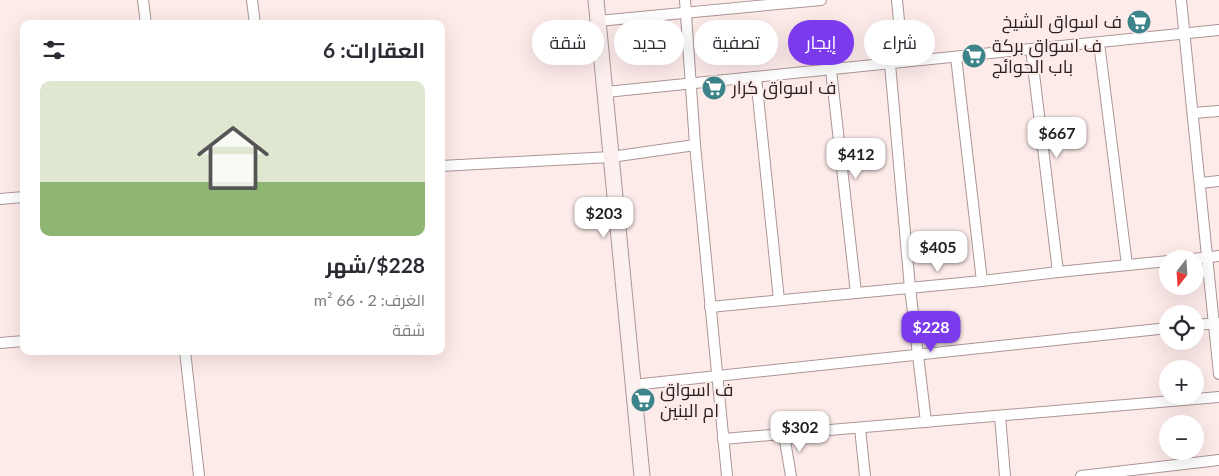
<!DOCTYPE html>
<html lang="ar">
<head>
<meta charset="utf-8">
<style>
	:root { --surface:#fff; --page:#f2f2f3; --text:#2b2b33; --muted:#7c7c81; --accent:#7c3aed }
	body { margin:0; font-family:Lato,Cairo,sans-serif; background:var(--page); color:var(--text); direction:rtl; height:100vh; display:flex; flex-direction:column; font-size:19px; white-space:nowrap }
	* { box-sizing:border-box; margin:0 }
	p { font-size:16px; color:var(--muted) }
	.icon { flex:none; width:28px; height:28px; fill:none; stroke:currentColor; stroke-width:2; stroke-linecap:round; stroke-linejoin:round }
	.map { position:relative; flex:1; overflow:hidden; direction:ltr }
	.panel { position:absolute; left:20px; top:20px; width:425px; height:335px; display:flex; flex-direction:column; background:var(--surface); border-radius:10px; box-shadow:0 5px 20px #0002; direction:rtl }
	.panel>* { flex:none }
	.hud { position:absolute; left:460px; top:20px; width:475px; height:45px; direction:rtl; display:flex; gap:10px }
	.needle { width:32px; rotate:197deg }
	.buttons { position:absolute; left:1159px; top:250px; display:grid; gap:10px }
	.buttons a { display:grid; place-items:center; width:45px; height:45px; border-radius:50%; background:var(--surface); box-shadow:0 5px 20px #0002; font-size:25px }
	.price { position:absolute; translate:-50% -42px; padding:0 11px; border-radius:10px; background:#fff; color:#222; font-size:16px; line-height:32px; filter:drop-shadow(0 1px 2px #0008) }
	.price::after { content:''; position:absolute; left:50%; top:30px; width:15px; height:11px; margin-left:-8px; background:inherit; clip-path:polygon(0 0,100% 0,50% 100%) }
	.price.active { background:var(--accent); color:#fff }
	ul { padding:0; list-style:none }
	li { display:grid; align-content:center; gap:10px; height:265px; padding:0 20px }
	li span { display:grid; place-items:center; height:155px; border-radius:10px; color:#555 }
	li>.icon { margin-inline-start:auto }
	span .icon { width:90px; height:90px; fill:#fffc; stroke-width:1 }
	li b { font-size:21px }
	h2 { display:flex; justify-content:space-between; align-items:center; height:60px; padding:0 20px; font-size:21px }
	.pill { padding:0 18px; border-radius:22px; background:var(--surface); box-shadow:0 5px 20px #0002; font-size:18px; line-height:45px }
	.pill.active { background:var(--accent); color:#fff }
	.map>svg:first-child { display:block }
	.lines { fill:none; stroke-linecap:round; stroke-linejoin:round }
	.street-casing { stroke:#ab9695; stroke-width:12 }
	.secondary-casing { stroke:#ab9695; stroke-width:17 }
	.street { stroke:#fff; stroke-width:10 }
	.secondary { stroke:#fbefef; stroke-width:15 }
	.labels { text-anchor:middle; stroke-width:4; stroke-linejoin:round; paint-order:stroke }
	.poi-label { font-size:18px; fill:#292120; stroke:#fdebea; text-anchor:start }
</style>
</head>
<body>
<div class="map">
<svg width="1219" height="476" viewBox="0 0 1219 476">
	<rect width="100%" height="100%" fill="#fdebea"/>
	<g class="lines">
		<defs>
			<g id="street">
				<path d="M143 0 146 24"/>
				<path d="M252 0 255 24"/>
				<path d="M685 0 695 145 727 476"/>
				<path d="M897 0 903 62"/>
				<path d="M1181 0 1219 374"/>
				<path d="M598 21 821 0"/>
				<path d="M1099 43 1127 265"/>
				<path d="M1031 49 1058 272"/>
				<path d="M956 57 982 281"/>
				<path d="M890 64 910 288 926 422"/>
				<path d="M831 70 856 293"/>
				<path d="M756 77 779 300"/>
				<path d="M606 92 1219 30"/>
				<path d="M1193 113 1219 111"/>
				<path d="M441 166 611 157 695 145"/>
				<path d="M1200 183 1219 181"/>
				<path d="M0 199 24 197"/>
				<path d="M1193 259 1219 256"/>
				<path d="M710 307 982 281 1058 272 1168 261"/>
				<path d="M1195 325 1219 323"/>
				<path d="M0 343 24 341"/>
				<path d="M185 351 199 476"/>
				<path d="M633 385 1168 328"/>
				<path d="M1000 416 1005 476"/>
				<path d="M860 428 865 476"/>
				<path d="M784 435 791 476"/>
				<path d="M723 439 1219 397"/>
				<path d="M1081 476 1219 460"/>
			</g>
			<path id="secondary" d="M596 0 642 476"/>
		</defs>
		<use href="#street" class="street-casing"/>
		<use href="#secondary" class="secondary-casing"/>
		<use href="#street" class="street"/>
		<use href="#secondary" class="secondary"/>
	</g>
	<defs>
		<symbol id="supermarket-disc" viewBox="-11 -11 22 22"><circle r="9.5" fill="#3c848a" stroke="#fdebea"/><path d="M-6-5.5h2.5l.6 2H6L4.5 2H-2.5L-4.4-4H-6ZM-1.5 3.2a1.3 1.3 0 1 0 .1 0ZM3 3.2a1.3 1.3 0 1 0 .1 0Z" fill="#fff"/></symbol>
	</defs>
	<g fill-rule="evenodd">
		<use href="#supermarket-disc" x="1125" y="8" width="28" height="28"/>
		<use href="#supermarket-disc" x="960" y="42" width="28" height="28"/>
		<use href="#supermarket-disc" x="700" y="74" width="28" height="28"/>
		<use href="#supermarket-disc" x="629" y="386" width="28" height="28"/>
	</g>
	<g class="labels">
		<g class="poi-label">
			<text x="1122" y="28" text-anchor="end">ف اسواق الشيخ</text>
			<text x="992" y="52">ف اسواق بركة<tspan x="992" dy="21">باب الحوائج</tspan></text>
			<text x="732" y="94">ف اسواق كرار</text>
			<text x="660" y="396">ف اسواق<tspan x="660" dy="21">ام البنين</tspan></text>
		</g>
	</g>
</svg>
<div class="buttons">
<a><svg class="needle" viewBox="-14 -14 28 28"><path d="M0-13l5 13h-10z" fill="#e53935"/><path d="M0 13l5-13h-10z" fill="#7c7c81"/></svg></a>
<a><svg class="icon" aria-label="locate" viewBox="0 0 24 24"><circle cx="12" cy="12" r="6"/><path d="M12 2v4M12 18v4M2 12h4M18 12h4"/></svg></a>
<a>+</a>
<a>−</a>
</div>
<b class="price" style="left:1057px;top:159px">$667</b>
<b class="price" style="left:856px;top:180px">$412</b>
<b class="price" style="left:604px;top:239px">$203</b>
<b class="price" style="left:938px;top:273px">$405</b>
<b class="price active" style="left:931px;top:353px">$228</b>
<b class="price" style="left:800px;top:453px">$302</b>
<div class="hud">
<a class="pill">شراء</a>
<a class="pill active">إيجار</a>
<a class="pill">تصفية</a>
<a class="pill">جديد</a>
<a class="pill">شقة</a>
</div>
<section class="panel">
<h2>العقارات: 6<svg class="icon" aria-label="filters" viewBox="0 0 24 24"><path d="M4 7h16M4 17h16"/><circle cx="9" cy="7" r="2"/><circle cx="15" cy="17" r="2"/></svg></h2>
<ul>
<li><span style="background:linear-gradient(#dfe7d0 65%,#8fb573 0)"><svg class="icon" aria-label="home" viewBox="0 0 24 24"><path d="M3 11l9-7 9 7M6 9v11h12V9"/></svg></span><div><b>$228/شهر</b><p>الغرف: 2 · 66 m²</p><p>شقة</p></div></li>
</ul>
</section>
</div>
</body>
</html>
